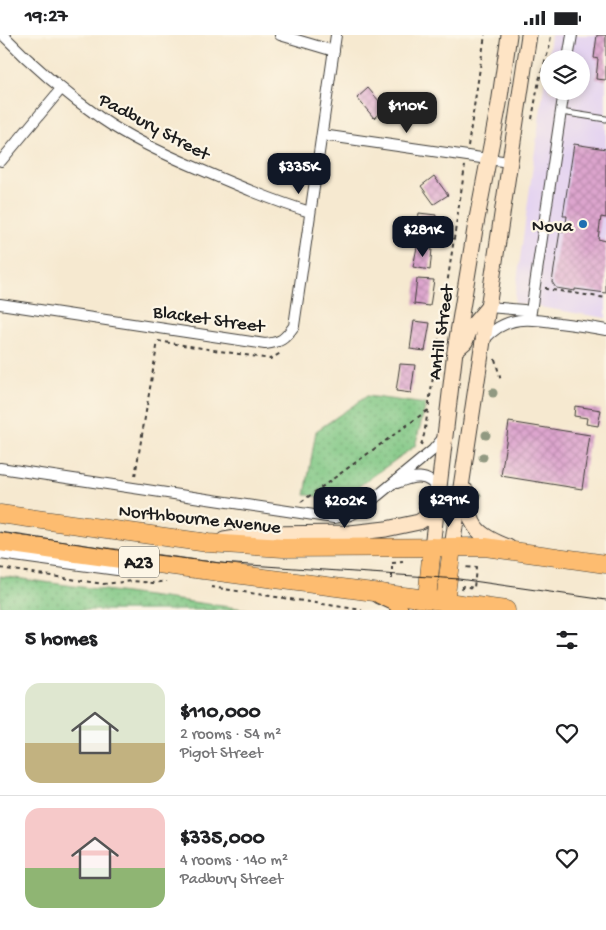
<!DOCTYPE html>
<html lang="en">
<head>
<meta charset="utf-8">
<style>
	:root { --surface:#fff; --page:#f2f2f2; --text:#202124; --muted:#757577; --line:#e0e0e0; --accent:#111827 }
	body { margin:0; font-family:"Gochi Hand",sans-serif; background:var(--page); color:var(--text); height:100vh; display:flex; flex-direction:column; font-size:19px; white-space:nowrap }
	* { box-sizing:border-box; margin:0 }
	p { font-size:16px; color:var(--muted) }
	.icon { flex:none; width:28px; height:28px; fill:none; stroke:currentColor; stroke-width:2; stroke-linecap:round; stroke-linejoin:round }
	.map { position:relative; height:575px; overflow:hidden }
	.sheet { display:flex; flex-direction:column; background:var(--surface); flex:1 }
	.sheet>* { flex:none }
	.controls { position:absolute; left:540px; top:15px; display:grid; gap:10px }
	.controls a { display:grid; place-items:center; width:50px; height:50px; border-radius:50%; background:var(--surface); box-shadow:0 2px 8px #0003; font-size:25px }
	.price { position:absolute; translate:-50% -42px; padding:0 11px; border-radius:10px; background:var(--accent); color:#fff; font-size:16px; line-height:32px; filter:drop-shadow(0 1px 2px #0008) }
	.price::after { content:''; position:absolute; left:50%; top:30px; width:15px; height:11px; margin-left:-8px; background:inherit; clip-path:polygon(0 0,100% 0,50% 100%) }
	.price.selected { background:#222; color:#fff }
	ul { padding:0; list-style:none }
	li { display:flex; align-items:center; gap:15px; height:125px; padding:0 25px }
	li+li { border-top:1px solid var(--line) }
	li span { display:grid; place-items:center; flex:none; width:140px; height:100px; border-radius:15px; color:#555 }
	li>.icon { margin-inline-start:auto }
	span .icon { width:60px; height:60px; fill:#fffc; stroke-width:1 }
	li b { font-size:21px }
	h2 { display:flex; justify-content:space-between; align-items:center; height:60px; padding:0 25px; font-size:21px }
	.status { display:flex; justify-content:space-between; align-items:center; height:35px; padding:0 25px; background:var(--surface); direction:ltr }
	.status svg { height:14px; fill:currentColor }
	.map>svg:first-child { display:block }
	.built { fill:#e4d3f1; fill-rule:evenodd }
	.park { fill:url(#park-dots); stroke:#4d7150 }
	.building { fill:url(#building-cross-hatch) }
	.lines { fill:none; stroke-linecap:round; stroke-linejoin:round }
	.service-casing { stroke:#3d3b37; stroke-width:7 }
	.minor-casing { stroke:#3d3b37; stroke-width:12 }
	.secondary-casing { stroke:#3d3b37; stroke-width:17 }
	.primary-casing { stroke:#3d3b37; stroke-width:18 }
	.trunk-casing { stroke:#3d3b37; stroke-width:19 }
	.path { stroke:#3d3b37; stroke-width:2; stroke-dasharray:4 4; stroke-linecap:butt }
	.service { stroke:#fff; stroke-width:5 }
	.minor { stroke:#fff; stroke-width:10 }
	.secondary { stroke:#fee4c5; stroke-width:15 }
	.primary { stroke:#fdbc6f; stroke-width:16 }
	.trunk { stroke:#fdbc6f; stroke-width:18 }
	.tram { stroke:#1c1c1c; stroke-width:1 }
	.tree { fill:#919981 }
	.poi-dot { fill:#1f6fb2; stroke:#fcf5e5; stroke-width:2 }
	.labels { text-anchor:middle; stroke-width:4.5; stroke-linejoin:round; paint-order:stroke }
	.shield { fill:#fcf5e5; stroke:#5f5d58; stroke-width:1 }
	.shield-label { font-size:18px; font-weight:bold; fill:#1c1c1c }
	.street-label { font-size:19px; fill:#1c1c1c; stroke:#fcf5e5 }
	.poi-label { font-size:19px; fill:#1c1c1c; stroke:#fcf5e5; text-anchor:end }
</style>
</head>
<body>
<div class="status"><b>19:27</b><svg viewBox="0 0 49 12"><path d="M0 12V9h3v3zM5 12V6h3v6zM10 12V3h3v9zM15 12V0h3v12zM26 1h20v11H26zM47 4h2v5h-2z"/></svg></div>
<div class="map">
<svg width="606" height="575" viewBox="0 0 606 575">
	<defs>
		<pattern id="park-dots" width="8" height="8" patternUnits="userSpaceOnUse" patternTransform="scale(1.25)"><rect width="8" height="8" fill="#7ec683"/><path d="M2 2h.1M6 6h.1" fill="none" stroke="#66a06a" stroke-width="1.8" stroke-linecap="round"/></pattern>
		<pattern id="building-cross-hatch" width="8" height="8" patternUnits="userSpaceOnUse" patternTransform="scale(1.25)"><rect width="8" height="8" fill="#dda5ce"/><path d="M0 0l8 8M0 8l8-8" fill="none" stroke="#bd8db0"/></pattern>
	</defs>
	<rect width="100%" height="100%" fill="#fcf5e5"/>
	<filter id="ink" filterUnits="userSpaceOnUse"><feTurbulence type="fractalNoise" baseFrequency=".02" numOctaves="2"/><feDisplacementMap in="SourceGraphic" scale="10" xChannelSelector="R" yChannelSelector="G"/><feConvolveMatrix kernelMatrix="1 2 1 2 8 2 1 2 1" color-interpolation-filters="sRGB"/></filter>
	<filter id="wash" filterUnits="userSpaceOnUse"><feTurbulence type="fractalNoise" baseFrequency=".0096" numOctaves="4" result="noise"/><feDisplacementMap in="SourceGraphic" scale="20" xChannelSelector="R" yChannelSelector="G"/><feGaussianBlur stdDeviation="1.12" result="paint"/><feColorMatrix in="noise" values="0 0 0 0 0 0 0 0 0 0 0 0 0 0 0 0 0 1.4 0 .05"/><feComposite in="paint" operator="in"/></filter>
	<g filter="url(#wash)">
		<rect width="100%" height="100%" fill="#f6e9d0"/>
		<path class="built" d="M551 0H606V283L514 268ZM549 24H581V56H549Z"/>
		<g class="park">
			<path d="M367 361 426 369 415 411 341 464 305 460 316 396Z"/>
			<path d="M0 541 252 575H0Z"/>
		</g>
		<g id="blocks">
			<g class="building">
				<path d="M597 0H606V45L596 44 598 24 594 23Z"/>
				<path d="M368 53 385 73 374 83 357 63Z"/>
				<path d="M574 109 606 114V183L601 182 598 204 606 206V258L575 254V256L556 253 552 247 560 196H565L567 181H563Z"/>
				<path d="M434 141 448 160 434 169 421 151Z"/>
				<path d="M419 178 436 180 433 200 416 198Z"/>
				<path d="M417 212 432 214 430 235 413 232Z"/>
				<path d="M417 244 434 245 430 271 414 269Z"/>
				<path d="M414 286 430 288 425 316 410 314Z"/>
				<path d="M400 329 415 330 411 358 396 356Z"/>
				<path d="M575 371 601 375 598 391 586 389 587 383 574 381Z"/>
				<path d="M509 387 590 400 582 454 501 441Z"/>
			</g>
		</g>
	</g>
	<g filter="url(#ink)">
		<use href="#blocks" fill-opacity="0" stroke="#3d3b37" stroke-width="1"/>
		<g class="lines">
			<defs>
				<path id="service" d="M561 77 606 84"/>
				<g id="minor">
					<path d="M3 0C33 31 66 59 102 84 131 104 164 119 197 133 234 149 271 165 310 177"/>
					<path d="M280 0 334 16"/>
					<path d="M568 24 572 0"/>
					<path d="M322 100 509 127"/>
					<path d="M1 126 61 54"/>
					<path d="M0 269 265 309C281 307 284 305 294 291L336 0"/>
					<path d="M488 272 524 275 530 283"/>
					<path d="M530 283 564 56"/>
					<path d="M484 305C506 280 529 283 559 288 575 290 590 292 606 295"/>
					<path d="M0 433 334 483 350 480 359 476 433 415 444 402"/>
					<path d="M397 448C413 441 428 438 438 455"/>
					<path d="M0 519 117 535 137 531"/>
				</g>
				<g id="secondary">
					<path d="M458 313 465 307 471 292 488 272"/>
					<path d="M466 456C470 491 474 499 508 512"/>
					<path d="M224 505 261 499 350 498 386 494 419 487 428 481 436 470"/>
					<path d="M432 512 455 316 475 194 499 69 509 0"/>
					<path d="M452 512 529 0"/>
				</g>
				<path id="primary" d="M379 560 396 568 400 575"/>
				<g id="trunk">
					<path d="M0 479 208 508 283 513 485 512 606 529"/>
					<path d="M0 507C168 532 337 551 506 575"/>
					<path d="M427 564 432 512"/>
					<path d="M445 567 452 512"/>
				</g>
			</defs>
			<use href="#service" class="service-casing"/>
			<use href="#minor" class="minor-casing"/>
			<use href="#secondary" class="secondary-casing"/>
			<use href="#primary" class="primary-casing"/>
			<use href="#trunk" class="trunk-casing"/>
			<g class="path">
				<path d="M532 84 539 45 549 14 551 0"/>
				<path d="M468 111 485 0"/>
				<path d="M546 252V254L606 263"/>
				<path d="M158 306 270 324 281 318"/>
				<path d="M495 324 501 346"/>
				<path d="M421 410 424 400 428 375 465 131"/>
				<path d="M135 441 158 306"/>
				<path d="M301 467 428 375"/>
				<path d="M419 469 422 454"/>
				<path d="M0 533 103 549 133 546 153 548 167 546"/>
				<path d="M392 544V528L403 527"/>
				<path d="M211 552 362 575"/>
				<path d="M462 554 463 551 474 553 476 533 465 532"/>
			</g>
			<use href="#service" class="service"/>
			<use href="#minor" class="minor"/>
			<use href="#secondary" class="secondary"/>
			<use href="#primary" class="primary"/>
			<use href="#trunk" class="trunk"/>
			<path class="tram" d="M0 497 125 516 220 528 459 544 606 565"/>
		</g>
		<g class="tree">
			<circle cx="493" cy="358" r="4.5"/>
			<circle cx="486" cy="400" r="4.5"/>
			<circle cx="483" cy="422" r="4.5"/>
			<circle cx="477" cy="461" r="4.5"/>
		</g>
	</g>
	<circle class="poi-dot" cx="583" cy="189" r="5"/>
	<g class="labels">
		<rect class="shield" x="119" y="511.5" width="40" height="31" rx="4"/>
		<g class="shield-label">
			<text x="139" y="533">A23</text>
		</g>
		<g class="street-label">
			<text transform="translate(155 90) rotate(28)" y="7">Padbury Street</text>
			<text transform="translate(209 282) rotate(8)" y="7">Blacket Street</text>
			<text transform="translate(439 297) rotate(-82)" y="7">Antill Street</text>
			<text transform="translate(200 482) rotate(6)" y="7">Northbourne Avenue</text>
		</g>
		<g class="poi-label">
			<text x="573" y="196">Nova</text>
		</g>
	</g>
</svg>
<div class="controls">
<a><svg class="icon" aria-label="layers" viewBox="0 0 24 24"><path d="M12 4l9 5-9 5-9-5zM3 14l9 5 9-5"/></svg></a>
</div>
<b class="price selected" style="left:407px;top:99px">$110K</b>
<b class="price" style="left:299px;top:160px">$335K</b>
<b class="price" style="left:423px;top:223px">$281K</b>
<b class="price" style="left:449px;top:493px">$291K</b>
<b class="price" style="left:345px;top:494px">$202K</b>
</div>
<section class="sheet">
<h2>5 homes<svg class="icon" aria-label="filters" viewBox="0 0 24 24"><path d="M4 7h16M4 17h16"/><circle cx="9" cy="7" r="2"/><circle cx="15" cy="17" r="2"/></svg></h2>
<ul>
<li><span style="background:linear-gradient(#dfe7d0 60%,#c2b280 0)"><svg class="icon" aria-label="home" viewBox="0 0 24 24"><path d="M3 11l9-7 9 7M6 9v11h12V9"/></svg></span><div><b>$110,000</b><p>2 rooms · 54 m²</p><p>Pigot Street</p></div><svg class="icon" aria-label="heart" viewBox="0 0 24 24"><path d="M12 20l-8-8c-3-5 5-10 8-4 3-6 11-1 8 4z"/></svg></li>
<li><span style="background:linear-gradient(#f6c9c9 60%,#8fb573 0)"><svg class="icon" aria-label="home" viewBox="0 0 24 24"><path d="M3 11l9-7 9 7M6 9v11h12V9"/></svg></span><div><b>$335,000</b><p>4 rooms · 140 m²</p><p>Padbury Street</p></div><svg class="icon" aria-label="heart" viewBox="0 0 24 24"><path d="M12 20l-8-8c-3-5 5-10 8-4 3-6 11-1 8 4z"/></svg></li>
</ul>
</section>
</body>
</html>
